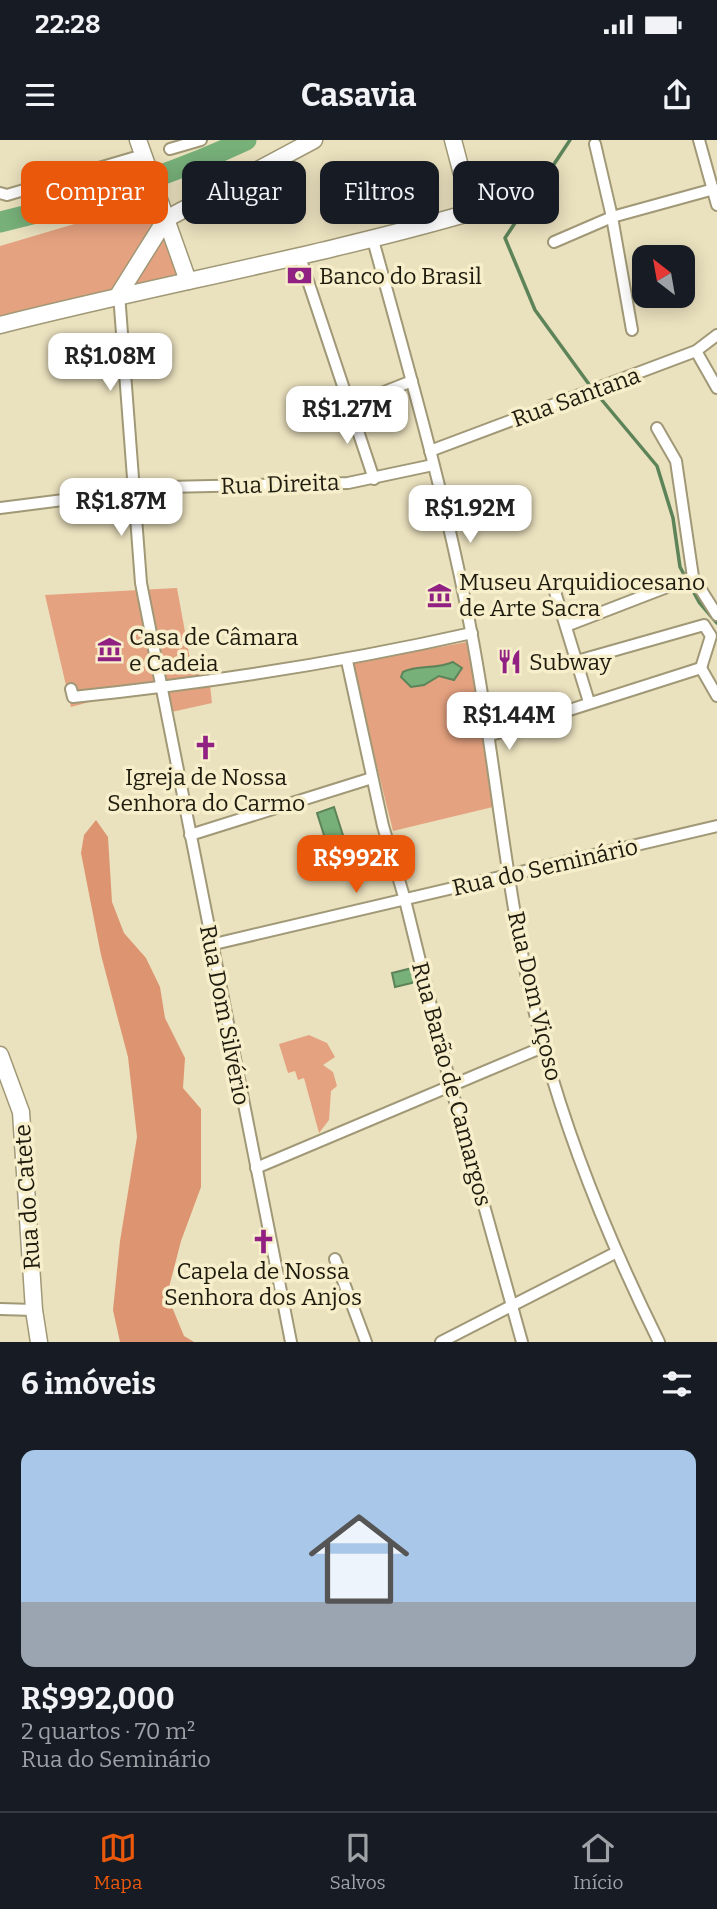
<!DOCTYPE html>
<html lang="pt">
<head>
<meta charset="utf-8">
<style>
	:root { --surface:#171b24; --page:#20242c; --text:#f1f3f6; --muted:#9ea1a6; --line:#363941; --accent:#ea580c }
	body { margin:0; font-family:Bitter,serif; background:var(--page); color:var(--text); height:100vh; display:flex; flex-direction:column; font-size:26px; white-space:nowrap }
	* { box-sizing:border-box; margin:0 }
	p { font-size:23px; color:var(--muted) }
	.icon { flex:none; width:38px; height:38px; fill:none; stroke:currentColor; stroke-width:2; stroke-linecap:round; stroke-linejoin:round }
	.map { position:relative; height:1202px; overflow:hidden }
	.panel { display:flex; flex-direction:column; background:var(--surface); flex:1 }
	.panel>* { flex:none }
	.hud { position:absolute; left:21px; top:21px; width:676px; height:63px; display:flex; gap:14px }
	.needle { width:46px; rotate:329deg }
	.controls { position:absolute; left:632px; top:105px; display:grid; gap:14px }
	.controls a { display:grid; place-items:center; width:63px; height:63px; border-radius:14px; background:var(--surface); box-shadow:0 4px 18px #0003; font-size:35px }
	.price { position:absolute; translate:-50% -60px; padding:0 16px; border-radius:14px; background:#fff; color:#222; font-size:23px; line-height:46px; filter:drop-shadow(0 2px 4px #0008) }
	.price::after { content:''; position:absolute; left:50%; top:42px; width:21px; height:16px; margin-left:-10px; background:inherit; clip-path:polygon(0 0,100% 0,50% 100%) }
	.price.active { background:var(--accent); color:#fff }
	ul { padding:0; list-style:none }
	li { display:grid; align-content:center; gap:14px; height:371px; padding:0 21px }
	li span { display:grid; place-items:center; height:217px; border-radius:14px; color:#555 }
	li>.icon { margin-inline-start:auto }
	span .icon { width:126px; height:126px; fill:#fffc; stroke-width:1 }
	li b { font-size:30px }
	h2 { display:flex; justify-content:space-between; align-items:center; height:84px; padding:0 21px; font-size:30px }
	.chip { padding:0 24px; border-radius:14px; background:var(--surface); box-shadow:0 4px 18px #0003; font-size:24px; line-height:63px }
	.chip.active { background:var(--accent); color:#fff }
	.status { display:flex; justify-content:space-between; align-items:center; height:49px; padding:0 35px; background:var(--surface); direction:ltr }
	.status svg { height:19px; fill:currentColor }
	header { display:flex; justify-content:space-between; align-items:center; height:91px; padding:0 21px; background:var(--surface); font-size:32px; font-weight:700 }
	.dock { display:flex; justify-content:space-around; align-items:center; height:98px; border-top:2px solid var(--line); background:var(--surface); font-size:19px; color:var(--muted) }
	.dock a { display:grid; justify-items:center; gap:4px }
	.dock .active { color:var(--accent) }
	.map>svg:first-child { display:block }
	.green { fill:#e5a280 }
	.forest { fill:#dd9571 }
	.water { fill:#77b079; stroke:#5d8459; stroke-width:2 }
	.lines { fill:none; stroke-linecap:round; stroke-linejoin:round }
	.stream { stroke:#5d8459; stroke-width:3.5 }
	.river { stroke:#77b079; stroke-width:21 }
	.street-casing { stroke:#a09876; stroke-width:14 }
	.secondary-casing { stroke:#a09876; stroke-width:19 }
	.street { stroke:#fff; stroke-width:10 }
	.secondary { stroke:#fff; stroke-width:16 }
	.labels { text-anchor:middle; stroke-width:7; stroke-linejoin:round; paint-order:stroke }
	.poi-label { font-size:23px; fill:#1f1c0f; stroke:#f7efcb; text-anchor:start }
	.street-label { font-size:23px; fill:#1f1c0f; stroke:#f7efcb }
</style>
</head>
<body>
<div class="status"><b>22:28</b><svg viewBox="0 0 49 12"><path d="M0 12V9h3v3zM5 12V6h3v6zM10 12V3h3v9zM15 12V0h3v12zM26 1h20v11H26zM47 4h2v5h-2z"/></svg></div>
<header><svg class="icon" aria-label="menu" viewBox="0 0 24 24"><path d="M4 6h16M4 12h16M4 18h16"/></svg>Casavia<svg class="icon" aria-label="share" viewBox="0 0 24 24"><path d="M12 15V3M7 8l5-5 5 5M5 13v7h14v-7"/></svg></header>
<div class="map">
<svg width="717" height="1202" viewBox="0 0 717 1202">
	<rect width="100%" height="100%" fill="#eae1be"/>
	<g class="green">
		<path d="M159 59 184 135 0 179V106Z"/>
		<path d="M177 448 192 530 208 527 212 563 167 573 160 543 71 567 45 455Z"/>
		<path d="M473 501 497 666 393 691 351 523Z"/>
		<path d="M309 895 327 903 335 917 323 925 333 932 337 946 331 951 329 980 319 993 304 938 298 940 295 931 288 933 279 904Z"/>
	</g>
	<path class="forest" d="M96 680 108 697 112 762 124 793 146 818 160 847 165 878 185 918 183 948 201 969V1047L181 1101 167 1155 184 1196 194 1202H120L113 1170 120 1101 137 997 128 917 101 815 81 713 84 695Z"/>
	<g class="water">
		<path d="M453 522 462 528 454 540 439 536 424 545 411 547 401 537 403 532C418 524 435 530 453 522Z"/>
		<path d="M334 667 347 708 330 714 317 673Z"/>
		<path d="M416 827 420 841 395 847 392 833Z"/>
	</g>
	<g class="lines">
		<g class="stream">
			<path d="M570 0 505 98 535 170 591 247"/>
			<path d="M596 253 657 326 673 378 680 427 699 462 717 483"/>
		</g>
		<path class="river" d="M0 82C84 62 168 37 246 0"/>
		<defs>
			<g id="street">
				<path d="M699 0 717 65"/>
				<path d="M595 4 612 77 632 190"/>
				<path d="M170 9 201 0"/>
				<path d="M0 53 7 55 143 15"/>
				<path d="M373 100C409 231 447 362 472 496 498 633 507 774 544 909 572 1011 612 1107 659 1202"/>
				<path d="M554 102 612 77 714 49"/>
				<path d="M299 114 374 339"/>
				<path d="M119 154 141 443 291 1202"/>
				<path d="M696 211 717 248"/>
				<path d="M351 265 412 241"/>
				<path d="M657 288 676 321 693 437 717 475"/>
				<path d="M430 311 696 211 717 195"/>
				<path d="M0 368 166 347 348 343 433 325"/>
				<path d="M552 442 589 562"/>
				<path d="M566 486 693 437"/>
				<path d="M347 521 383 686 405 760 451 947 522 1202"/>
				<path d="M577 521 704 485 711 496 701 528"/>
				<path d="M71 549 73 557C208 543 339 523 472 493"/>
				<path d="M491 595 701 528 717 556"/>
				<path d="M190 695 372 638"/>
				<path d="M210 805 717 686"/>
				<path d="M256 1028 543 907"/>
				<path d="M335 1119 366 1202"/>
				<path d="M0 1169 34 1170"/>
				<path d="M441 1202 615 1113"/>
			</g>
			<g id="secondary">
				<path d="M138 0 188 141"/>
				<path d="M119 154 166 79 314 0"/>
				<path d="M0 185C157 145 316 117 472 72L453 0"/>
				<path d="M0 915 21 972 34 1170 39 1202"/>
			</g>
		</defs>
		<use href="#street" class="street-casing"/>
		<use href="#secondary" class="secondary-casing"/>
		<use href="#street" class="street"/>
		<use href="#secondary" class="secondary"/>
	</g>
	<defs>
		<symbol id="bank-bare" viewBox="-9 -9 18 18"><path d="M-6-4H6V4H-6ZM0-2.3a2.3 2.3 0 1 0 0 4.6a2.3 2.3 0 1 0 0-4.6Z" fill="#902081" stroke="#f7efcb" stroke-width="2.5" paint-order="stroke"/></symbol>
		<symbol id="museum-bare" viewBox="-9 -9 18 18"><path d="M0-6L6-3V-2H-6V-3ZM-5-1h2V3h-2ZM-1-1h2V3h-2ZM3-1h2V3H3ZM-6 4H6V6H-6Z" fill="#902081" stroke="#f7efcb" stroke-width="2.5" paint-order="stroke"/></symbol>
		<symbol id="restaurant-bare" viewBox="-9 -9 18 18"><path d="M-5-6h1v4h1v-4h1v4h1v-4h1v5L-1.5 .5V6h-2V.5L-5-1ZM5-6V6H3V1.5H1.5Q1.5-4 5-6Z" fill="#902081" stroke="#f7efcb" stroke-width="2.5" paint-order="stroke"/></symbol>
		<symbol id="church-bare" viewBox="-9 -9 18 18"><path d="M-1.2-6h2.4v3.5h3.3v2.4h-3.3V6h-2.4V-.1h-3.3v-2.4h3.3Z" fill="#902081" stroke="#f7efcb" stroke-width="2.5" paint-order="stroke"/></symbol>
	</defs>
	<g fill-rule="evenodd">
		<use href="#bank-bare" x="282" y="118" width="35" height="35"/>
		<use href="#museum-bare" x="422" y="438" width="35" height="35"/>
		<use href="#museum-bare" x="92" y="492" width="35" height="35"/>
		<use href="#restaurant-bare" x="492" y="504" width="35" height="35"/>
		<use href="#church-bare" x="188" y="590" width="35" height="35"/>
		<use href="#church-bare" x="246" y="1084" width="35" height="35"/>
	</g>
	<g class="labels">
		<g class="poi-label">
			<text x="319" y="144">Banco do Brasil</text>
			<text x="459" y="450">Museu Arquidiocesano<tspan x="459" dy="26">de Arte Sacra</tspan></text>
			<text x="129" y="505">Casa de Câmara<tspan x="129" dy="26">e Cadeia</tspan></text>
			<text x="529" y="530">Subway</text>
			<text x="206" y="645" text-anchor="middle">Igreja de Nossa<tspan x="206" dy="26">Senhora do Carmo</tspan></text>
			<text x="263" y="1139" text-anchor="middle">Capela de Nossa<tspan x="263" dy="26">Senhora dos Anjos</tspan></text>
		</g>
		<g class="street-label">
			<text transform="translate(576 257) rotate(-20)" y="8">Rua Santana</text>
			<text transform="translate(280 344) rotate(-2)" y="8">Rua Direita</text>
			<text transform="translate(545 727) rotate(-13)" y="8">Rua do Seminário</text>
			<text transform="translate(535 856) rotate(77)" y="8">Rua Dom Viçoso</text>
			<text transform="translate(225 875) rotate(79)" y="8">Rua Dom Silvério</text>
			<text transform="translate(452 944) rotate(75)" y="8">Rua Barão de Camargos</text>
			<text transform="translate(27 1057) rotate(-94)" y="8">Rua do Catete</text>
		</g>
	</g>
</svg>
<div class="controls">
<a><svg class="needle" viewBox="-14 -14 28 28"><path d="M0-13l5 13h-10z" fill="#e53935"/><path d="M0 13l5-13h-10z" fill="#9ea1a6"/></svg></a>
</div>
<b class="price" style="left:110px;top:253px">R$1.08M</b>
<b class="price" style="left:347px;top:306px">R$1.27M</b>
<b class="price" style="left:121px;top:398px">R$1.87M</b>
<b class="price" style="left:470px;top:405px">R$1.92M</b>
<b class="price" style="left:509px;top:612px">R$1.44M</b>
<b class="price active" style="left:356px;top:755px">R$992K</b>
<div class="hud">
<a class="chip active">Comprar</a>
<a class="chip">Alugar</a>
<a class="chip">Filtros</a>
<a class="chip">Novo</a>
</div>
</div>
<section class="panel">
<h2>6 imóveis<svg class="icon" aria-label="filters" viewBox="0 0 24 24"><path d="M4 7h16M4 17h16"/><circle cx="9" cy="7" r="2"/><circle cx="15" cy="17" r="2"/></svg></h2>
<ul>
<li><span style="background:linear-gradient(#a9c7e8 70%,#9aa5b1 0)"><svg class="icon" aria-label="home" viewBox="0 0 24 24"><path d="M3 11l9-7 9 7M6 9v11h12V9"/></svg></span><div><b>R$992,000</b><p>2 quartos · 70 m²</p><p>Rua do Seminário</p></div></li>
</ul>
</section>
<nav class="dock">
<a class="active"><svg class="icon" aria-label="map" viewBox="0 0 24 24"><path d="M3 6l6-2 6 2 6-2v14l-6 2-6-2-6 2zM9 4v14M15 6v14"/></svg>Mapa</a>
<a><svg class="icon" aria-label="saved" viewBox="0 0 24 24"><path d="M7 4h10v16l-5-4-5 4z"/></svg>Salvos</a>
<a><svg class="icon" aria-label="home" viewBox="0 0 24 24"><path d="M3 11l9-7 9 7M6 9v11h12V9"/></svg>Início</a>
</nav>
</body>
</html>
